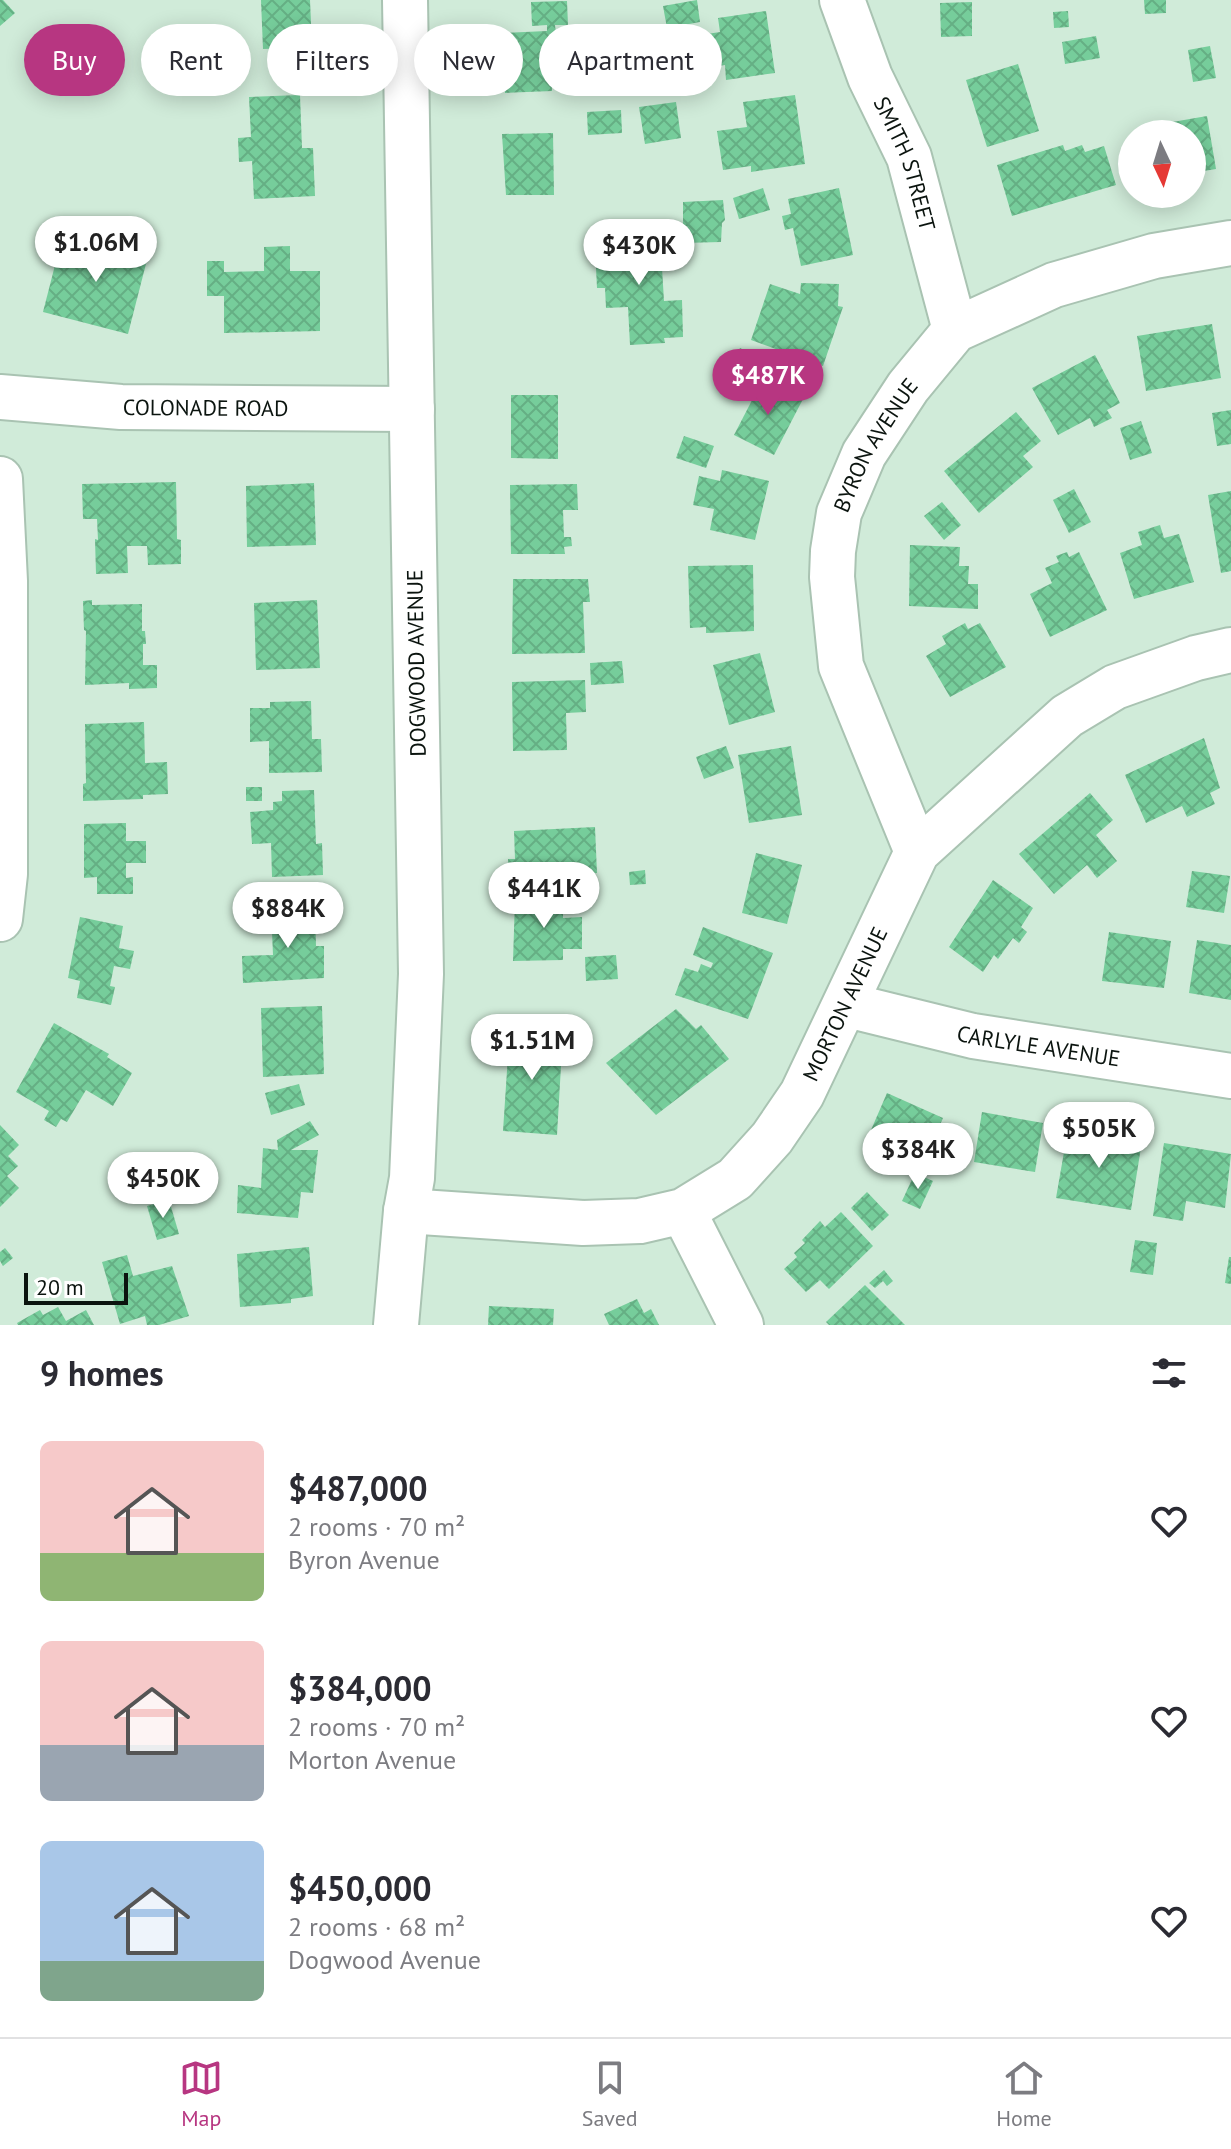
<!DOCTYPE html>
<html lang="en">
<head>
<meta charset="utf-8">
<style>
	:root { --surface:#fff; --page:#f2f2f3; --text:#2b2b33; --muted:#7c7c81; --line:#e1e1e2; --accent:#b73681 }
	body { margin:0; font-family:"PT Sans",sans-serif; background:var(--page); color:var(--text); height:100vh; display:flex; flex-direction:column; font-size:30px; white-space:nowrap }
	* { box-sizing:border-box; margin:0 }
	p { font-size:26px; color:var(--muted) }
	.icon { flex:none; width:44px; height:44px; fill:none; stroke:currentColor; stroke-width:2; stroke-linecap:round; stroke-linejoin:round }
	.map { position:relative; height:1325px; overflow:hidden }
	.details { display:flex; flex-direction:column; background:var(--surface); flex:1 }
	.details>* { flex:none }
	.top-card { position:absolute; left:24px; top:24px; width:800px; height:72px; display:flex; gap:16px }
	.needle { width:52px; rotate:176deg }
	.tools { position:absolute; left:1118px; top:120px; display:grid; gap:16px }
	.tools a { display:grid; place-items:center; width:88px; height:88px; border-radius:50%; background:var(--surface); box-shadow:0 4px 20px #0003; font-size:40px }
	.scale { position:absolute; left:24px; bottom:20px; width:104px; box-sizing:border-box; padding-left:8px; border:4px solid #0b140f; border-top:0; font-size:22px; line-height:28px; white-space:nowrap; color:#0b140f; -webkit-text-stroke:6px #fff; paint-order:stroke }
	.price { position:absolute; translate:-50% -68px; padding:0 18px; border-radius:28px; background:#fff; color:#222; font-size:26px; line-height:52px; filter:drop-shadow(0 2px 4px #0008) }
	.price::after { content:''; position:absolute; left:50%; top:48px; width:24px; height:18px; margin-left:-12px; background:inherit; clip-path:polygon(0 0,100% 0,50% 100%) }
	.price.on { background:var(--accent); color:#fff }
	ul { padding:0; list-style:none }
	li { display:flex; align-items:center; gap:24px; height:200px; padding:0 40px }
	li span { display:grid; place-items:center; flex:none; width:224px; height:160px; border-radius:12px; color:#555 }
	li>.icon { margin-inline-start:auto }
	span .icon { width:96px; height:96px; fill:#fffc; stroke-width:1 }
	li b { font-size:34px }
	h2 { display:flex; justify-content:space-between; align-items:center; height:96px; padding:0 40px; font-size:34px }
	.chip { padding:0 28px; border-radius:36px; background:var(--surface); box-shadow:0 4px 20px #0003; font-size:28px; line-height:72px }
	.chip.on { background:var(--accent); color:#fff }
	.tab-bar { display:flex; justify-content:space-around; align-items:center; height:112px; border-top:2px solid var(--line); background:var(--surface); font-size:22px; color:var(--muted) }
	.tab-bar a { display:grid; justify-items:center; gap:4px }
	.tab-bar .on { color:var(--accent) }
	.map>svg:first-child { display:block }
	.building { fill:url(#building-cross-hatch) }
	.lines { fill:none; stroke-linecap:round; stroke-linejoin:round }
	.minor-casing { stroke:#a9c3b2; stroke-width:48 }
	.minor { stroke:#fff; stroke-width:44 }
	.labels { text-anchor:middle; stroke-width:8; stroke-linejoin:round; paint-order:stroke }
	.street-label { font-size:22px; fill:#0b140f; stroke:#fff }
</style>
</head>
<body>
<div class="map">
<svg width="1231" height="1325" viewBox="0 0 1231 1325">
	<defs>
		<pattern id="building-cross-hatch" width="8" height="8" patternUnits="userSpaceOnUse" patternTransform="scale(2)"><rect width="8" height="8" fill="#76cd9b"/><path d="M0 0l8 8M0 8l8-8" fill="none" stroke="#65af84"/></pattern>
	</defs>
	<rect width="100%" height="100%" fill="#d0ebd9"/>
	<g class="building">
		<path d="M0 0H3L15 13 0 26Z"/>
		<path d="M261 0H310L312 47 263 49Z"/>
		<path d="M697 0 700 22 667 28 663 6Z"/>
		<path d="M1144 0H1166V13L1145 14Z"/>
		<path d="M567 1 568 25H555L556 34 569 33V60L551 61 552 91 505 93 502 33 547 31V25L532 26 531 2Z"/>
		<path d="M972 2V36L941 37 940 3Z"/>
		<path d="M766 11 775 73 726 80 725 65 712 67 707 34 720 32 718 18Z"/>
		<path d="M1068 11 1069 27 1054 28 1053 12Z"/>
		<path d="M1096 36 1100 58 1065 64 1062 42Z"/>
		<path d="M1210 46 1216 78 1193 82 1188 50Z"/>
		<path d="M1018 64 1039 131 987 147 966 80Z"/>
		<path d="M300 95 302 148H313L315 196 254 199 252 161 239 162 238 138 251 137 249 97Z"/>
		<path d="M795 95 805 164 751 172V166L723 170 717 131 747 127 743 102Z"/>
		<path d="M676 102 681 138 645 144 639 107Z"/>
		<path d="M621 110 622 133 588 135 587 112Z"/>
		<path d="M1207 116 1216 169 1192 173V134H1139L1138 128Z"/>
		<path d="M553 133 554 195H506L502 134Z"/>
		<path d="M1063 145 1065 151 1082 145 1085 152 1104 146 1116 185 1012 216 997 165Z"/>
		<path d="M763 188 770 210 739 219 733 198Z"/>
		<path d="M839 188 853 255 801 266 793 228 785 230 782 216 791 214 788 199Z"/>
		<path d="M723 200 725 220 722 223 721 242 683 243V202Z"/>
		<path d="M644 227 646 252 661 251 664 301 682 300 683 337 664 338 665 343 630 345 628 307 606 308 605 288H597L596 268H606L604 229Z"/>
		<path d="M63 234 148 256 128 334 43 312Z"/>
		<path d="M290 246V271H320V331L224 333V296H207V261H224V272L264 271V247Z"/>
		<path d="M801 283 839 284 838 306 843 307 823 366 751 340 770 284 800 294Z"/>
		<path d="M1212 324 1221 378 1146 391 1137 336Z"/>
		<path d="M740 348 768 361 758 382 730 369Z"/>
		<path d="M1095 355 1120 403 1107 410 1112 418 1094 427 1090 418 1058 435 1032 388Z"/>
		<path d="M763 379 803 399 774 455 734 435Z"/>
		<path d="M511 395H558V459L511 458Z"/>
		<path d="M1231 410V444L1217 446 1212 413Z"/>
		<path d="M1016 412 1041 441 1023 456 1033 467 979 513 944 471Z"/>
		<path d="M1141 421 1152 453 1130 460 1120 428Z"/>
		<path d="M684 436 714 446 706 468 676 458Z"/>
		<path d="M722 470 769 481 755 540 710 530 714 509 693 505 699 476 720 481Z"/>
		<path d="M176 482 177 539 181 540V564L148 565 147 546H127L128 573 96 574 95 539 98 540 97 519H83L82 484Z"/>
		<path d="M314 483 316 545 247 547 246 486Z"/>
		<path d="M577 484 578 510H563L564 537H571L572 546 564 547 565 554H511L510 485Z"/>
		<path d="M1074 489 1091 522 1069 533 1053 500Z"/>
		<path d="M1231 491V571L1221 573 1208 495Z"/>
		<path d="M942 502 961 525 944 540 924 516Z"/>
		<path d="M1160 525 1164 538 1179 534 1194 582 1134 599 1120 553 1142 545 1138 532Z"/>
		<path d="M910 545 960 547 959 566H969L968 584H978V609L909 606Z"/>
		<path d="M1067 552 1069 557 1079 552 1107 610 1050 637 1030 594 1052 583 1045 568 1059 562 1056 556Z"/>
		<path d="M753 565 754 631 706 633V627L690 628 688 566Z"/>
		<path d="M513 579H588L590 602H583L585 653 512 654Z"/>
		<path d="M92 600V605L142 604V631H145L146 644H143V665H157V688L129 689V683L85 685 86 631 84 630 83 601Z"/>
		<path d="M317 600 320 668 256 670 254 603Z"/>
		<path d="M965 623 968 629 980 623 1006 667 950 697 926 656 946 644 942 636Z"/>
		<path d="M760 653 775 712 729 725 713 665Z"/>
		<path d="M622 661 624 683 591 685 590 663Z"/>
		<path d="M585 680 586 712 566 713 567 750 513 751 512 682Z"/>
		<path d="M311 701 312 739H321L322 772 269 773V741L250 742V708H270V702Z"/>
		<path d="M144 722 145 763 167 762 168 794 143 795V799L83 801V784L86 783 85 724Z"/>
		<path d="M1204 738 1220 788 1210 793 1215 804 1187 817 1182 806 1146 823 1125 775Z"/>
		<path d="M726 746 734 768 704 779 696 757Z"/>
		<path d="M791 746 802 815 749 823 738 755Z"/>
		<rect x="246" y="787" width="16" height="14"/>
		<path d="M314 790 316 844 322 843 323 875 272 877 271 843 252 844 250 812 273 810V802L282 801V791Z"/>
		<path d="M1090 793 1113 820 1096 835 1117 861 1097 878 1087 865 1054 894 1019 854Z"/>
		<path d="M126 823V841H146V863H126V878L133 877V894H97V877L84 878V824Z"/>
		<path d="M595 827 597 873 509 877 508 859H515L514 831Z"/>
		<path d="M756 853 802 865 787 924 742 913Z"/>
		<path d="M645 870 646 884 630 885 629 872Z"/>
		<path d="M1192 871 1230 876 1224 913 1186 907Z"/>
		<path d="M993 880 1033 908 1021 927 1027 932 1019 943 1013 938 998 959 994 955 983 972 949 947Z"/>
		<path d="M563 898V918L582 917V949H563V960L513 961 515 899Z"/>
		<path d="M315 908 316 946H324V978L243 983 242 956 273 955 271 909Z"/>
		<path d="M80 917 123 926 119 948 134 951 130 969 114 966 110 986 115 987 111 1005 77 998 80 981 68 978Z"/>
		<path d="M703 927 773 953 748 1019 675 995 685 968 698 972 701 964 711 968 713 963 693 955Z"/>
		<path d="M1109 932 1171 941 1164 988 1102 981Z"/>
		<path d="M1197 940 1231 945V1000L1189 993Z"/>
		<path d="M616 955 618 979 586 981 585 957Z"/>
		<path d="M322 1006 324 1074 263 1077 261 1008Z"/>
		<path d="M676 1009 696 1029 701 1025 729 1059 656 1115 606 1063Z"/>
		<path d="M54 1023 109 1054 107 1057 132 1073 113 1106 86 1090 67 1122 61 1119 56 1127 44 1120 49 1111 16 1092Z"/>
		<path d="M510 1025 553 1027 550 1065 561 1066 557 1135 503 1131Z"/>
		<path d="M299 1084 305 1105 271 1115 265 1093Z"/>
		<path d="M887 1093 943 1118 924 1161 868 1137Z"/>
		<path d="M982 1112 1043 1123 1035 1172 974 1162Z"/>
		<path d="M310 1121 319 1135 291 1150H318L313 1193 301 1192 298 1218 237 1213 238 1185 261 1188 263 1148 278 1150 277 1140Z"/>
		<path d="M0 1125 19 1145 8 1156 18 1166 7 1176 19 1188 0 1207Z"/>
		<path d="M1068 1129 1142 1141 1131 1210 1056 1198Z"/>
		<path d="M1164 1143 1231 1154 1225 1208 1186 1201 1183 1221 1153 1216Z"/>
		<path d="M915 1173 933 1181 920 1209 902 1201Z"/>
		<path d="M867 1192 889 1215 872 1231 851 1208Z"/>
		<path d="M169 1200 179 1234 157 1240 147 1206Z"/>
		<path d="M841 1212 873 1246 829 1289 820 1280 806 1292 784 1269 797 1257 794 1253 805 1243 802 1240 820 1221 825 1227Z"/>
		<path d="M1135 1240 1157 1243 1153 1275 1130 1272Z"/>
		<path d="M309 1247 313 1296 291 1299V1303L240 1307 237 1254Z"/>
		<path d="M5 1248 13 1258 3 1266 0 1261V1252Z"/>
		<path d="M127 1255 133 1276 172 1266 189 1316 159 1325H147L145 1316 120 1324 102 1262Z"/>
		<path d="M1229 1257H1231V1284L1225 1283Z"/>
		<path d="M884 1270 893 1281 887 1286 883 1281 875 1288 869 1283Z"/>
		<path d="M865 1285 905 1325H829L826 1322Z"/>
		<path d="M637 1299 644 1313 651 1309 659 1325H609L604 1314Z"/>
		<path d="M489 1306 554 1309 553 1325H488Z"/>
		<path d="M58 1307 66 1321 86 1310 94 1325H18L17 1323 40 1310 43 1315Z"/>
	</g>
	<g class="lines">
		<defs>
			<g id="minor">
				<path id="s1" d="M842 0 870 77 909 157 955 330"/>
				<path id="s2" d="M0 397 121 407 412 409"/>
				<path d="M0 479 5 581V874L0 919"/>
				<path id="s3" d="M917 852 841 666 832 577 833 551 839 513 864 454 908 387 955 330 1054 285 1154 256 1231 243"/>
				<path id="s4" d="M847 1005 973 1036 1231 1076"/>
				<path id="s5" d="M406 1211 583 1223 640 1221 683 1211 735 1179 772 1138 802 1094 917 852 1067 716 1115 687 1196 658 1231 650"/>
				<path d="M683 1211 741 1325"/>
				<path d="M396 1325 406 1211 412 1178 421 974 405 0"/>
			</g>
		</defs>
		<use href="#minor" class="minor-casing"/>
		<use href="#minor" class="minor"/>
	</g>
	<g class="labels">
		<g class="street-label">
			<text dy="8" stroke="none"><textPath href="#s1" startOffset="176">SMITH STREET</textPath></text>
			<text dy="8" stroke="none"><textPath href="#s2" startOffset="206">COLONADE ROAD</textPath></text>
			<text dy="8" stroke="none"><textPath href="#s3" startOffset="432">BYRON AVENUE</textPath></text>
			<text transform="translate(416 663) rotate(-91)" y="8">DOGWOOD AVENUE</text>
			<text dy="8" stroke="none"><textPath href="#s5" startOffset="548">MORTON AVENUE</textPath></text>
			<text dy="8" stroke="none"><textPath href="#s4" startOffset="196">CARLYLE AVENUE</textPath></text>
		</g>
	</g>
</svg>
<div class="tools">
<a><svg class="needle" viewBox="-14 -14 28 28"><path d="M0-13l5 13h-10z" fill="#e53935"/><path d="M0 13l5-13h-10z" fill="#7c7c81"/></svg></a>
</div>
<div class="scale">20 m</div>
<b class="price" style="left:96px;top:284px">$1.06M</b>
<b class="price" style="left:639px;top:287px">$430K</b>
<b class="price on" style="left:768px;top:417px">$487K</b>
<b class="price" style="left:544px;top:930px">$441K</b>
<b class="price" style="left:288px;top:950px">$884K</b>
<b class="price" style="left:532px;top:1082px">$1.51M</b>
<b class="price" style="left:1099px;top:1170px">$505K</b>
<b class="price" style="left:918px;top:1191px">$384K</b>
<b class="price" style="left:163px;top:1220px">$450K</b>
<div class="top-card">
<a class="chip on">Buy</a>
<a class="chip">Rent</a>
<a class="chip">Filters</a>
<a class="chip">New</a>
<a class="chip">Apartment</a>
</div>
</div>
<section class="details">
<h2>9 homes<svg class="icon" aria-label="filters" viewBox="0 0 24 24"><path d="M4 7h16M4 17h16"/><circle cx="9" cy="7" r="2"/><circle cx="15" cy="17" r="2"/></svg></h2>
<ul>
<li><span style="background:linear-gradient(#f6c9c9 70%,#8fb573 0)"><svg class="icon" aria-label="home" viewBox="0 0 24 24"><path d="M3 11l9-7 9 7M6 9v11h12V9"/></svg></span><div><b>$487,000</b><p>2 rooms · 70 m²</p><p>Byron Avenue</p></div><svg class="icon" aria-label="heart" viewBox="0 0 24 24"><path d="M12 20l-8-8c-3-5 5-10 8-4 3-6 11-1 8 4z"/></svg></li>
<li><span style="background:linear-gradient(#f6c9c9 65%,#9aa5b1 0)"><svg class="icon" aria-label="home" viewBox="0 0 24 24"><path d="M3 11l9-7 9 7M6 9v11h12V9"/></svg></span><div><b>$384,000</b><p>2 rooms · 70 m²</p><p>Morton Avenue</p></div><svg class="icon" aria-label="heart" viewBox="0 0 24 24"><path d="M12 20l-8-8c-3-5 5-10 8-4 3-6 11-1 8 4z"/></svg></li>
<li><span style="background:linear-gradient(#a9c7e8 75%,#7fa58c 0)"><svg class="icon" aria-label="home" viewBox="0 0 24 24"><path d="M3 11l9-7 9 7M6 9v11h12V9"/></svg></span><div><b>$450,000</b><p>2 rooms · 68 m²</p><p>Dogwood Avenue</p></div><svg class="icon" aria-label="heart" viewBox="0 0 24 24"><path d="M12 20l-8-8c-3-5 5-10 8-4 3-6 11-1 8 4z"/></svg></li>
</ul>
</section>
<nav class="tab-bar">
<a class="on"><svg class="icon" aria-label="map" viewBox="0 0 24 24"><path d="M3 6l6-2 6 2 6-2v14l-6 2-6-2-6 2zM9 4v14M15 6v14"/></svg>Map</a>
<a><svg class="icon" aria-label="saved" viewBox="0 0 24 24"><path d="M7 4h10v16l-5-4-5 4z"/></svg>Saved</a>
<a><svg class="icon" aria-label="home" viewBox="0 0 24 24"><path d="M3 11l9-7 9 7M6 9v11h12V9"/></svg>Home</a>
</nav>
</body>
</html>
